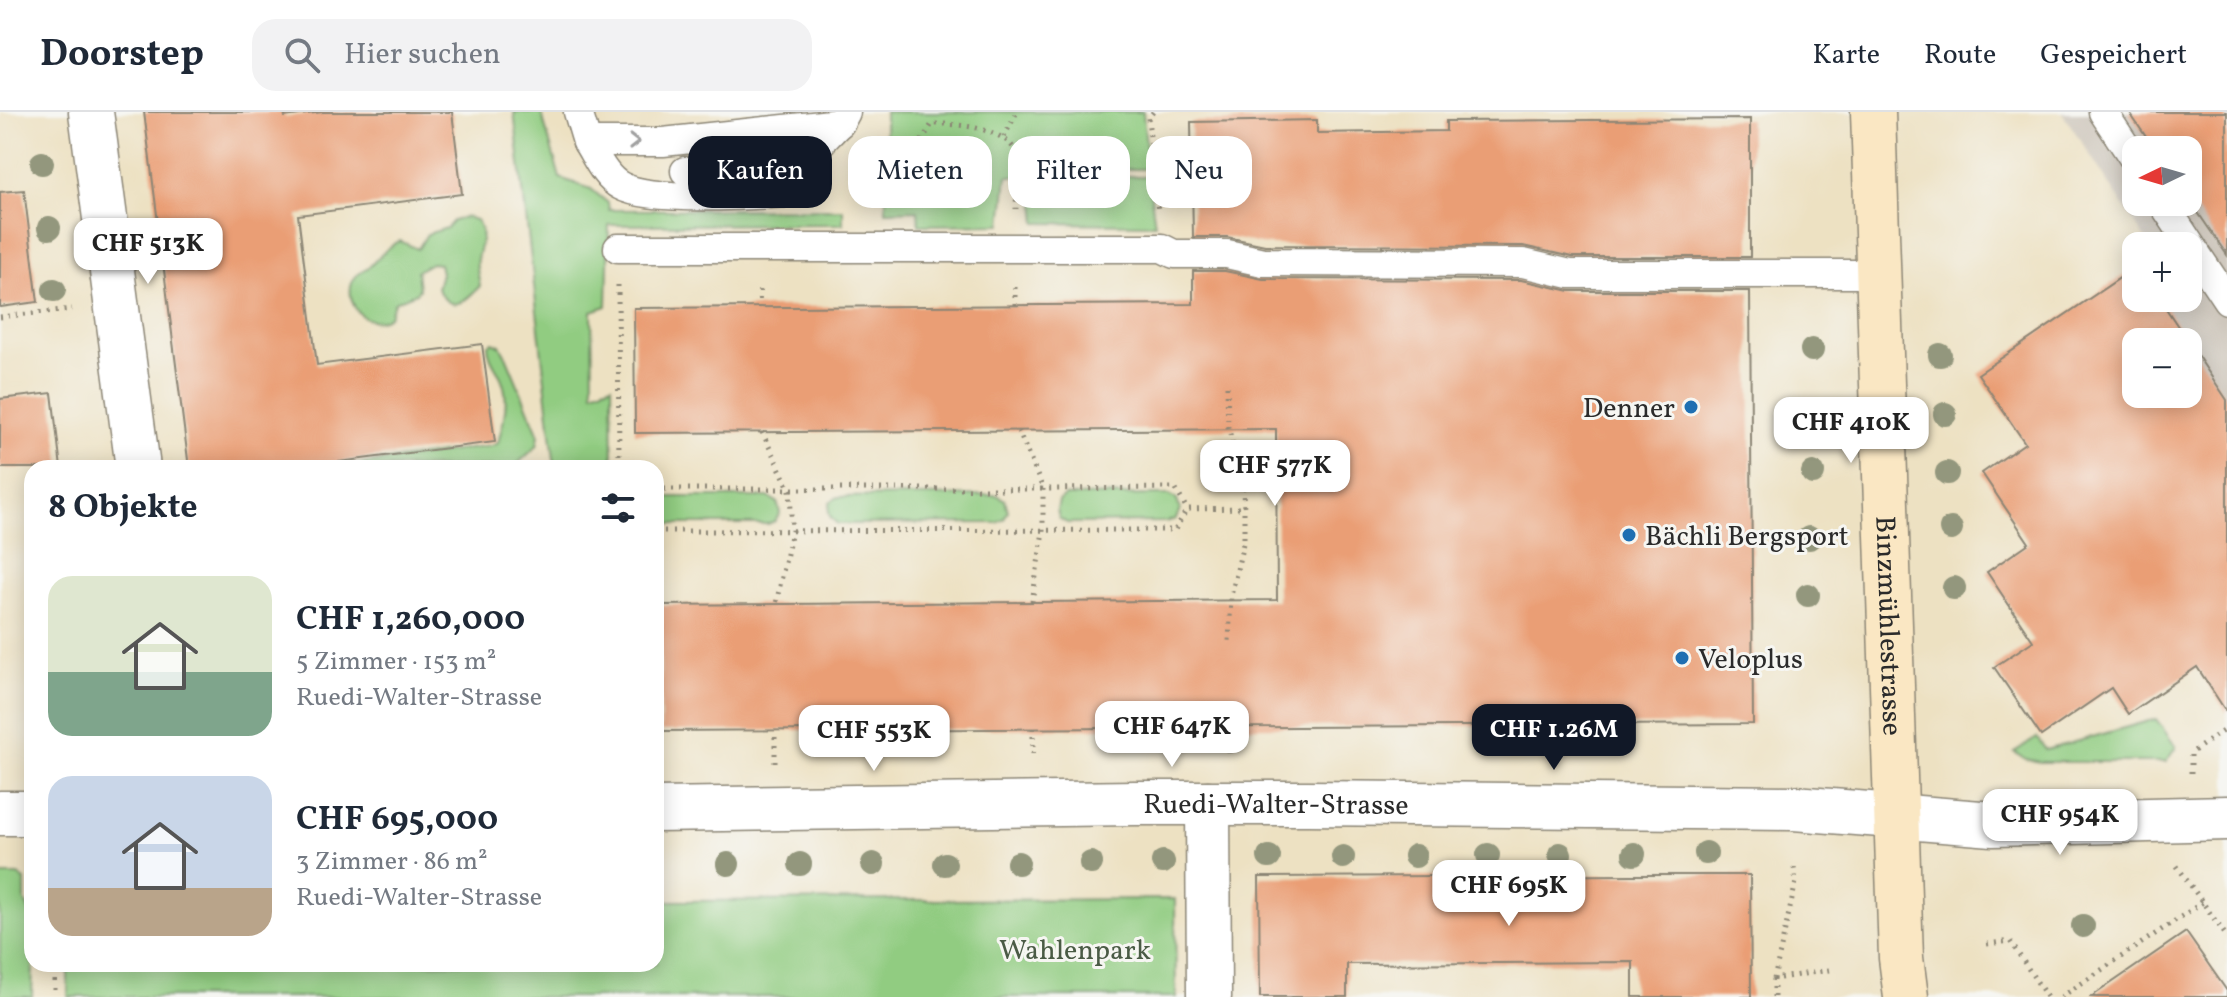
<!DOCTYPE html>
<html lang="de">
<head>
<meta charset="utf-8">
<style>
	:root { --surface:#fff; --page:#f2f2f3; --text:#1f2937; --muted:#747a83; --line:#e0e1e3; --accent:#111827 }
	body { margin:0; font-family:Vollkorn,serif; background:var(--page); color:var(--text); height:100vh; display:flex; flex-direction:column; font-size:30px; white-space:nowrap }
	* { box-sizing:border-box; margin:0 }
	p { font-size:26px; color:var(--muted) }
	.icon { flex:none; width:44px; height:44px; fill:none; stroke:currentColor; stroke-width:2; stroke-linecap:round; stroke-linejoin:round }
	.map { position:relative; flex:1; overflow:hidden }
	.side { position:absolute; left:24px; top:348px; width:640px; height:512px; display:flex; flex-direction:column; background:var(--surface); border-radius:24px; box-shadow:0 4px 20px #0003 }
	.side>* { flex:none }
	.hud { position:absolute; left:688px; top:24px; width:760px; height:72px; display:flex; gap:16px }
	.needle { width:52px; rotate:265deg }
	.controls { position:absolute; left:2122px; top:24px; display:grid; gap:16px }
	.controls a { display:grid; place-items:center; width:80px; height:80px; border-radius:16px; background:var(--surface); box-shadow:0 4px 20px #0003; font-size:40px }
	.price { position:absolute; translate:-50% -68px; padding:0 18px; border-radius:16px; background:#fff; color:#222; font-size:26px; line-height:52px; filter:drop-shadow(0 2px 4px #0008) }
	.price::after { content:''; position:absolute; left:50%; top:48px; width:24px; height:18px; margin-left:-12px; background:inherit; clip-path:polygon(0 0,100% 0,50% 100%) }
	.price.on { background:var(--accent); color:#fff }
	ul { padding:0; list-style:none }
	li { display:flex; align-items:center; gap:24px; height:200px; padding:0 24px }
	li span { display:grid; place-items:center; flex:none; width:224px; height:160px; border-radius:24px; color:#555 }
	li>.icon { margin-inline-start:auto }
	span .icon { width:96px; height:96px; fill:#fffc; stroke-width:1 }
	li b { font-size:34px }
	h2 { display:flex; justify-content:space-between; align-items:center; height:96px; padding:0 24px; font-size:34px }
	.tag { padding:0 28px; border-radius:24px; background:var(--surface); box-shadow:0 4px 20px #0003; font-size:28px; line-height:72px }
	.tag.on { background:var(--accent); color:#fff }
	header { display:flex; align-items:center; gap:48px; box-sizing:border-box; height:112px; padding:0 40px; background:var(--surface); border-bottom:2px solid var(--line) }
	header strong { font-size:38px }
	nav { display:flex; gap:44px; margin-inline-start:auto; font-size:28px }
	.search { width:560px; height:72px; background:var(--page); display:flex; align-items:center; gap:20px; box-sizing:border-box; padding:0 28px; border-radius:24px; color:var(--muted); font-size:30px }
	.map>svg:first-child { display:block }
	.industrial { fill:#cbc3b8; fill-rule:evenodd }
	.green { fill:#91cc81; stroke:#5e7c56; stroke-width:2 }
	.building { fill:#ea9e74; fill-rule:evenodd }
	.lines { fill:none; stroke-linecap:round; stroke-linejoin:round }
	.lane-casing { stroke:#8c8676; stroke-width:31 }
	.street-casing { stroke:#8c8676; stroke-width:47 }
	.secondary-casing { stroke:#8c8676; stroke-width:47 }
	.path { stroke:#8c8676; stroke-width:5; stroke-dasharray:2 6; stroke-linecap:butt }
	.lane { stroke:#fff; stroke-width:28 }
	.street { stroke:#fff; stroke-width:44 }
	.secondary { stroke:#fae7c3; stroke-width:44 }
	.tree { fill:#93977d }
	.oneway { stroke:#a0a0a0 }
	.poi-dot { fill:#1f6fb2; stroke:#f6f6f2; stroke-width:3 }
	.labels { text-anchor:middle; stroke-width:6; stroke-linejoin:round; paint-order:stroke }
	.poi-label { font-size:28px; fill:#2b2b2b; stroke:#f6f6f2; text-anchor:start }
	.street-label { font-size:28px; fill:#2b2b2b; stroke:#f6f6f2 }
	.park-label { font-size:28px; fill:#4a5b45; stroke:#f6f6f2 }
</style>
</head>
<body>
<header>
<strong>Doorstep</strong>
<div class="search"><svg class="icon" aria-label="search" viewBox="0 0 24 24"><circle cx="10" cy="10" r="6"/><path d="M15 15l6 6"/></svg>Hier suchen</div>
<nav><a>Karte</a><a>Route</a><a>Gespeichert</a></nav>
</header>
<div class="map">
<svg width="2227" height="885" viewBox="0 0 2227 885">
	<rect width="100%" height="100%" fill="#f6f6f2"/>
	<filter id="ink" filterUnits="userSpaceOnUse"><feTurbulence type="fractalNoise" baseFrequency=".0125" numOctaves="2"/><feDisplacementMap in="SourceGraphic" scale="16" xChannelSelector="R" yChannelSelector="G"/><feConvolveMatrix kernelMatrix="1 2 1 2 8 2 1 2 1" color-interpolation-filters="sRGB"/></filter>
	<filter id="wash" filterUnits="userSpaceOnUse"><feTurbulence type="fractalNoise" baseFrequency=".006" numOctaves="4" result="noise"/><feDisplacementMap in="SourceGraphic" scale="32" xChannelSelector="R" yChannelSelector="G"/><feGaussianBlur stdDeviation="1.8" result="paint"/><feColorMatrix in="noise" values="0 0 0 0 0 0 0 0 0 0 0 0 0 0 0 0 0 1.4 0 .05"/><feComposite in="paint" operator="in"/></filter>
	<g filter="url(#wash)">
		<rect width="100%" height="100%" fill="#ede1c2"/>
		<path class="industrial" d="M2062 0H2227V288L2159 186H2188V134H2148L2149 133ZM2136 38H2188V90H2136Z"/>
		<g class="green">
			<path d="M514 0H541L560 66 591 77 608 91 609 98 843 97V112L609 113 607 194 592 199 593 280 612 273 613 356H555Z"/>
			<path d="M885 0H1143L1148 57H1035L1033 64H1148L1155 112 1037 111 1033 64H1007L1002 112 919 113 918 98 886 99Z"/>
			<path d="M466 105 476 108C486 122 480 131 477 147 475 154 479 165 480 174 464 190 451 203 437 176L441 161 439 152 431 151 417 159 419 177 416 181 394 190C393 194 392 198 390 202 388 206 384 207 380 208 357 213 342 180 356 164 360 160 367 158 371 153 380 144 388 134 400 129L418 137 427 122 447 116 453 109Z"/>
			<path d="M493 230 500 233 506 244 539 323 537 334 514 355 346 356V354L491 334 498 331C503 310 510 289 502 268 497 255 488 247 488 233Z"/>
			<path d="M997 383 1005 388 1008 399 1004 407 997 411 838 412C829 406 827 401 830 390L838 385Z"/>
			<path d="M1165 383H1170L1177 388 1180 398 1176 407 1166 410 1067 411 1059 406 1057 398 1059 389 1066 384Z"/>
			<path d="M665 385H768L777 390 780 401 775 409 768 412H666L658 407 656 398 658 390Z"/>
			<path d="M2156 607 2176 635 2166 650H2040L2026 647 2014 640 2037 626 2046 638Z"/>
			<path d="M0 763H18L25 768V789L30 800 32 833 29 840 33 853 32 885H0Z"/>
			<path d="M1175 787 1176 885H68V852H656V789Z"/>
		</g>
		<g id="blocks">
			<g class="building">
				<path d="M144 0H284L285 5 323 0H452L462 82 298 103 317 253 482 232 495 330 330 351 331 356H189Z"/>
				<path d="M2129 0H2227V143L2188 86V38H2155Z"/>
				<path d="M1750 7V145H1572L1523 134 1265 133 1227 125H1193L1191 10 1317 8V21L1446 19V9Z"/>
				<path d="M24 78 38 190 0 195V80Z"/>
				<path d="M2136 155V186H2159L2227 288V601L2197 555 2128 602 2111 576 2041 624 1994 555 2033 529 1987 460 2029 431 1982 361 2025 331 1978 262ZM2136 230H2188V282H2136Z"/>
				<path d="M1193 159H1225L1263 167 1521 168 1570 179H1750L1753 612 661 619 660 493 1277 488 1276 317 635 321 634 196 1193 192Z"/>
				<path d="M52 281 61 356H0V287Z"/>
				<path d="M1632 763H1750L1751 885H1633V850L1347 852V885H1260L1259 765Z"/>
				<path d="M2186 820 2227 879V885H2091Z"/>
			</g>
		</g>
	</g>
	<g filter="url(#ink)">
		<use href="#blocks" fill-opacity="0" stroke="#8c8676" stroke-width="2"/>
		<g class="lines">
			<defs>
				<g id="lane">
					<path d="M578 0 587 30H663L840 11 846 0"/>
					<path d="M2103 0 2136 50"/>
					<path d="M587 30C596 44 605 66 621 74 652 91 762 83 801 80"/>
					<path d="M685 59C725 59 773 66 808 42 819 34 829 21 840 11"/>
					<path d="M2162 90 2227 188"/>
					<path d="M618 136H1162L1174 142H1227L1263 150 1523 151 1570 162H1878"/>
				</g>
				<g id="street">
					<path d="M91 0 138 356"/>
					<path d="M1208 691 1209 885"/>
					<path id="s1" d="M656 698 1135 691H1308L1794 696 1993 712 2227 706"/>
					<path d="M0 701H32"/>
				</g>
				<g id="secondary">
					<path id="s2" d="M1873 0 1901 846 1906 885"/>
				</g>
			</defs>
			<use href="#lane" class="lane-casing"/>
			<use href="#street" class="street-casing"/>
			<use href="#secondary" class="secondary-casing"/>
			<g class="path">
				<path d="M1153 0 1148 6 1158 100"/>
				<path d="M1004 25 1017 0"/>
				<path d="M918 60V35L932 12C955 11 1007 16 1016 41 1020 50 1016 85 1016 97"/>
				<path d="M618 173 619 356"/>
				<path d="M1015 175V194"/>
				<path d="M759 196 760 173"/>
				<path d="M0 205 72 197"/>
				<path d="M1227 274 1228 315 1242 366 1244 396V427L1231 484 1229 530"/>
				<path d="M762 320 790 378 792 419 776 492"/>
				<path d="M656 377H1043L1018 318"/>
				<path d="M656 419 1175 418 1187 397"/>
				<path d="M1032 490 1043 419V377L1175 376 1187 397 1244 396"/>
				<path d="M1229 615V646"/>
				<path d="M1033 616V647"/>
				<path d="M775 651V619"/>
				<path d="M2191 661V641L2227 616"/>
				<path d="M2177 754 2227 825"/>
				<path d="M1987 832 2010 829 2047 885"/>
				<path d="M55 852V885"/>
				<path d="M1774 867 1796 770 1794 755"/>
				<path d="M1774 885V867L1829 858"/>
				<path d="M2061 885 2203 790"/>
			</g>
			<use href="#lane" class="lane"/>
			<use href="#street" class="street"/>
			<use href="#secondary" class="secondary"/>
		</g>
		<g class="tree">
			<circle cx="42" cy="51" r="12"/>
			<circle cx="49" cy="116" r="12"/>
			<circle cx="54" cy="178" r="12"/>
			<circle cx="1812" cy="238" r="12"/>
			<circle cx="1940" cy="243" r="12"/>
			<circle cx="1814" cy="298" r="12"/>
			<circle cx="1945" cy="302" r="12"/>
			<circle cx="1813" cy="361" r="12"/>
			<circle cx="1947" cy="361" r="12"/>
			<circle cx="1951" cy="417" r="12"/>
			<circle cx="1809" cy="426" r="12"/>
			<circle cx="1954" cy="476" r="12"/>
			<circle cx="1808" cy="483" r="12"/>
			<circle cx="1706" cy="741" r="12"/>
			<circle cx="1560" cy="742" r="12"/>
			<circle cx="1634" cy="742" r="12"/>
			<circle cx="1488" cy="743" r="12"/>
			<circle cx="1415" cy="744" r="12"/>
			<circle cx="1269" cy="745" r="12"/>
			<circle cx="1343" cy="745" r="12"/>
			<circle cx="1163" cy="750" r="12"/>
			<circle cx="1018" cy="751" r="12"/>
			<circle cx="1091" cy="751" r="12"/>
			<circle cx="728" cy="752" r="12"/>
			<circle cx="800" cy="752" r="12"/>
			<circle cx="873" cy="752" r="12"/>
			<circle cx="945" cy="752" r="12"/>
			<circle cx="2083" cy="814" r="12"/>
		</g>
		<defs><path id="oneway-chevron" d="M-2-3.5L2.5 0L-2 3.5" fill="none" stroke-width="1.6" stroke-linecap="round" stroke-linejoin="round" transform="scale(2)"/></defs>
		<use class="oneway" href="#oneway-chevron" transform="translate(634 30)"/>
	</g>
	<g class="poi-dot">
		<circle cx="1691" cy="295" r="8"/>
		<circle cx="1629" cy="423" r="8"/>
		<circle cx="1682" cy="546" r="8"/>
	</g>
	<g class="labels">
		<g class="poi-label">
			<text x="1675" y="305" text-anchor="end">Denner</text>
			<text x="1645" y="433">Bächli Bergsport</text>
			<text x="1698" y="556">Veloplus</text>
		</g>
		<g class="street-label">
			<text dy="10" stroke="none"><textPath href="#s2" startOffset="514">Binzmühlestrasse</textPath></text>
			<text dy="10" stroke="none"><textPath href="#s1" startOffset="620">Ruedi-Walter-Strasse</textPath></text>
		</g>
		<g class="park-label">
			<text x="1075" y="847">Wahlenpark</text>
		</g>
	</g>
</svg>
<div class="controls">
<a><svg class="needle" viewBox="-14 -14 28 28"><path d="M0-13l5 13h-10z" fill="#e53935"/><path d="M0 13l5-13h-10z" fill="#747a83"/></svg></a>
<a>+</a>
<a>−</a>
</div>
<b class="price" style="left:148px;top:174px">CHF 513K</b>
<b class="price" style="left:1851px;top:353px">CHF 410K</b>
<b class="price" style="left:1275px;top:396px">CHF 577K</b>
<b class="price" style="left:1172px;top:657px">CHF 647K</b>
<b class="price on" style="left:1554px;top:660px">CHF 1.26M</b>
<b class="price" style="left:874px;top:661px">CHF 553K</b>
<b class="price" style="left:2060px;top:745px">CHF 954K</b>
<b class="price" style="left:1509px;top:816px">CHF 695K</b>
<div class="hud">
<a class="tag on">Kaufen</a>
<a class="tag">Mieten</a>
<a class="tag">Filter</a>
<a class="tag">Neu</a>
</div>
<section class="side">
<h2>8 Objekte<svg class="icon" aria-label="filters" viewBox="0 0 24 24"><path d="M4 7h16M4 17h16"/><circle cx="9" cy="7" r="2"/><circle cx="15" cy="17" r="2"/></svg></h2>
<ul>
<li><span style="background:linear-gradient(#dfe7d0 60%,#7fa58c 0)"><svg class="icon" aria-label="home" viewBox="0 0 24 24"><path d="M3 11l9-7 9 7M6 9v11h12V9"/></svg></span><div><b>CHF 1,260,000</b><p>5 Zimmer · 153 m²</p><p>Ruedi-Walter-Strasse</p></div></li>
<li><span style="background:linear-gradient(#c9d6e8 70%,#b9a48a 0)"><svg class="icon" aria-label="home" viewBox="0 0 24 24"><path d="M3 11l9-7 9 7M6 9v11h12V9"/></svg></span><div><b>CHF 695,000</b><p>3 Zimmer · 86 m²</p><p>Ruedi-Walter-Strasse</p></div></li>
</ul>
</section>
</div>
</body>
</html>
